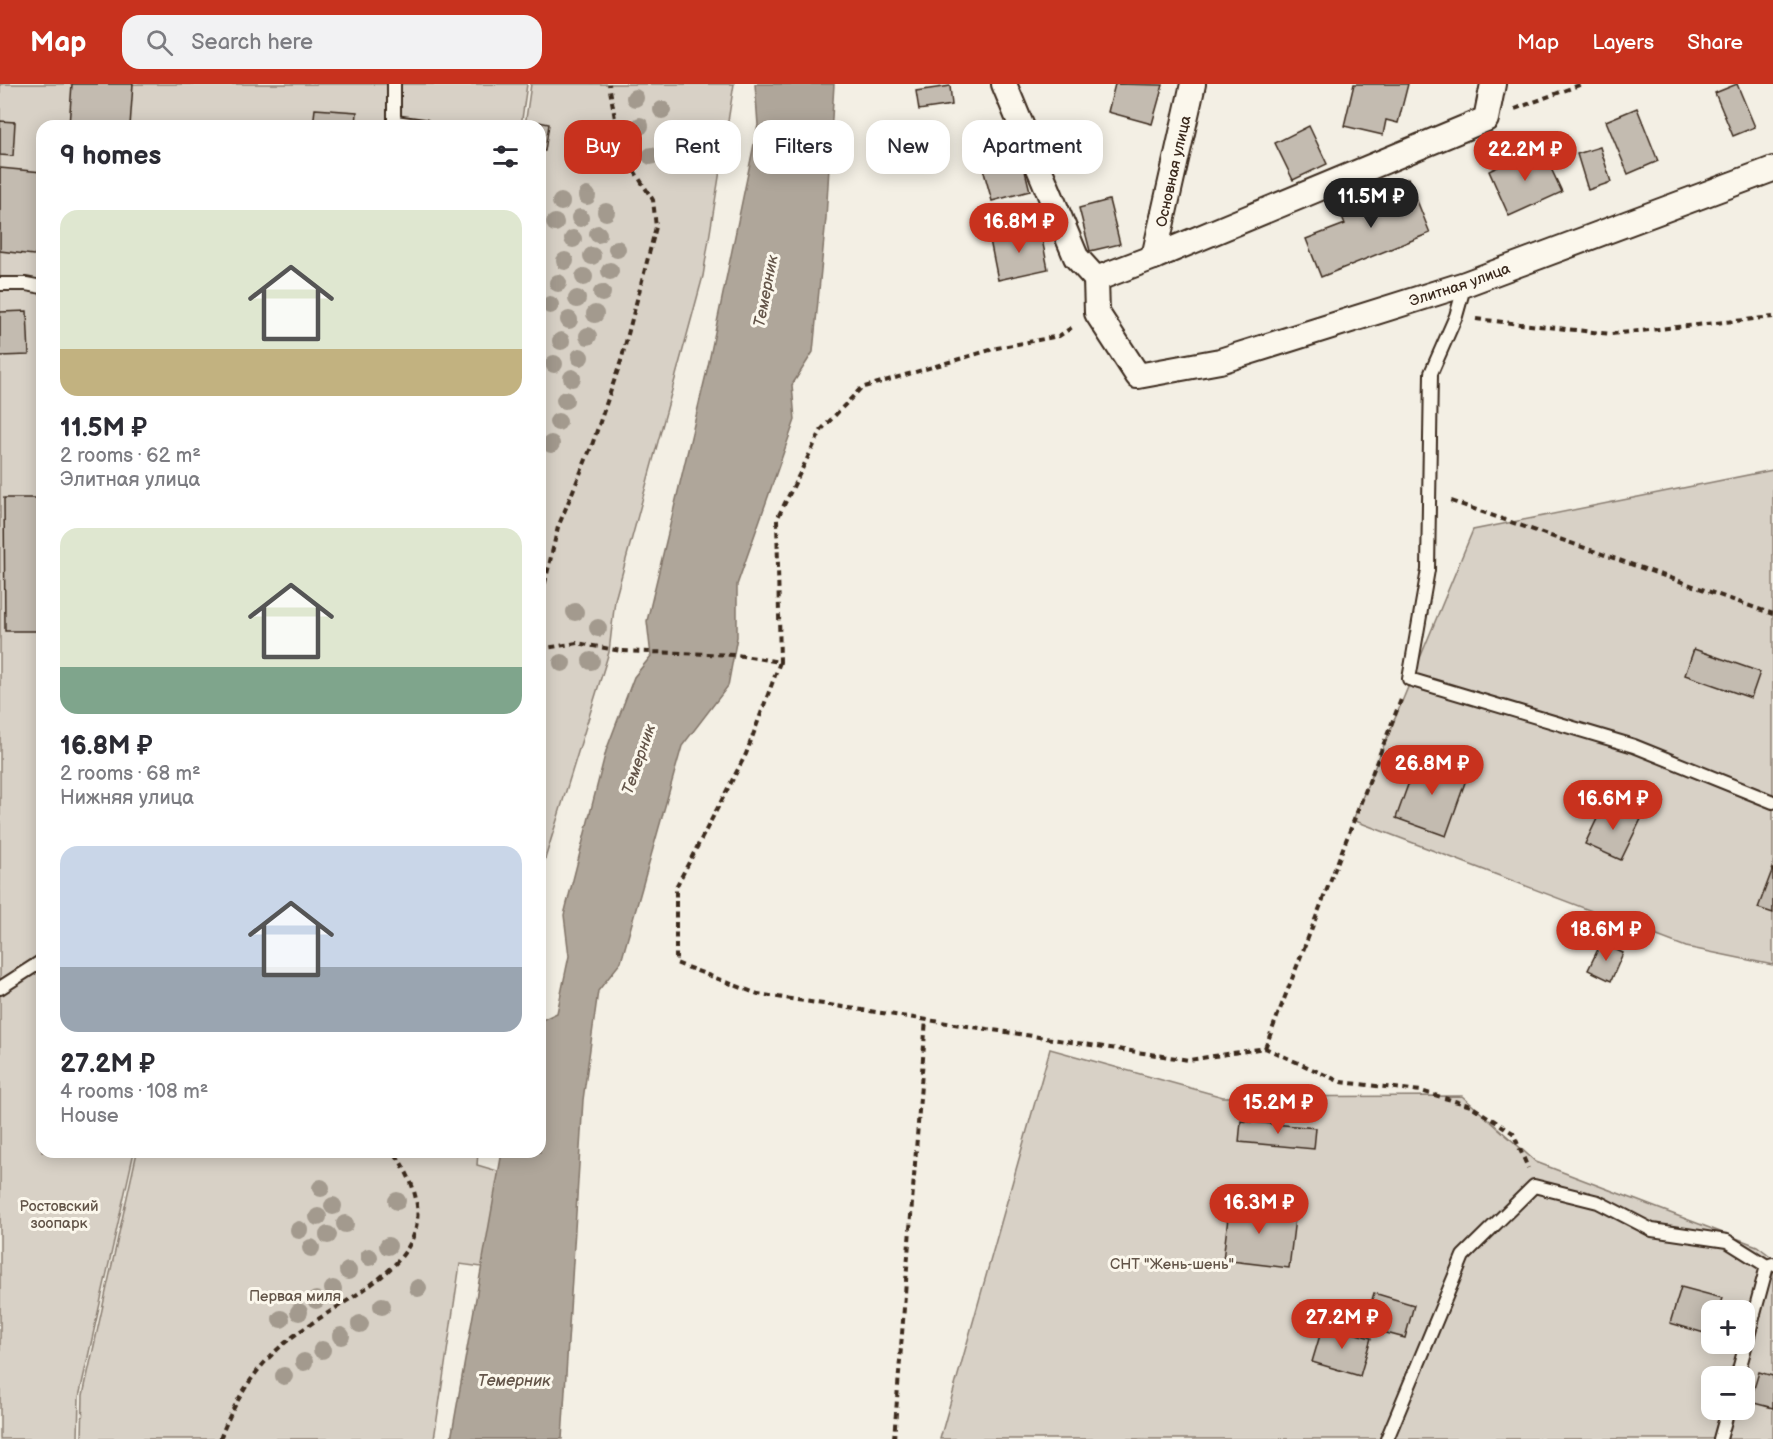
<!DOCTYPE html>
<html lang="en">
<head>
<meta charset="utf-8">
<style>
	:root { --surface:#fff; --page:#f2f2f3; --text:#2b2b33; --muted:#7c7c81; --accent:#c8321e }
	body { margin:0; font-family:"Balsamiq Sans",sans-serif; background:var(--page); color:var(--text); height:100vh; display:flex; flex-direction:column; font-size:22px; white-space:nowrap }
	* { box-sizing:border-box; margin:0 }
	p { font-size:20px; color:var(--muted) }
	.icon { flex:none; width:33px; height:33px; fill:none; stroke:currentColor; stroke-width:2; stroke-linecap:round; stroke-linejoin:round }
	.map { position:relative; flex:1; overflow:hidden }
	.panel { position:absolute; left:36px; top:36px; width:510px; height:1038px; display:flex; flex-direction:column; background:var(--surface); border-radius:18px; box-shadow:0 3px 15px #0003 }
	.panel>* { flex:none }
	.hud { position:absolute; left:564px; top:36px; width:570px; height:54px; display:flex; gap:12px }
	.controls { position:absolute; left:1701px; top:1216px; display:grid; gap:12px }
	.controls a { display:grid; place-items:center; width:54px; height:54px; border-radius:12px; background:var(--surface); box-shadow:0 3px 15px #0003; font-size:30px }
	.price { position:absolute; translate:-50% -51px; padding:0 14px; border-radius:21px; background:var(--accent); color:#fff; font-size:20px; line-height:39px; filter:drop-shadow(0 2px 3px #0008) }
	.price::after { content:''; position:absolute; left:50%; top:36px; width:18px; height:14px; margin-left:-9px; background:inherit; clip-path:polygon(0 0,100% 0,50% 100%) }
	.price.active { background:#222; color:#fff }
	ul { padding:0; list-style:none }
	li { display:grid; align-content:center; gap:12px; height:318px; padding:0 24px }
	li span { display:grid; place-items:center; height:186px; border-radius:18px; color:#555 }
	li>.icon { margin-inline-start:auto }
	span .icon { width:108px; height:108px; fill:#fffc; stroke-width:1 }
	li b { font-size:26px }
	h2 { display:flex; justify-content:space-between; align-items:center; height:72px; padding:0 24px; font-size:26px }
	.tag { padding:0 21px; border-radius:18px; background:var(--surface); box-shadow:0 3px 15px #0003; font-size:21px; line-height:54px }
	.tag.active { background:var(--accent); color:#fff }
	header { display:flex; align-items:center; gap:36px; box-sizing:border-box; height:84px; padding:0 30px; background:var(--accent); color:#fff }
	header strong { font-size:28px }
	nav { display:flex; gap:33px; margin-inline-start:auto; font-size:21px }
	.search { width:420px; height:54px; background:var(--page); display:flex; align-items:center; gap:15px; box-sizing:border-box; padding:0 21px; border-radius:18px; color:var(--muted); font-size:22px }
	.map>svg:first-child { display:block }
	.green { fill:#d8d1c6; stroke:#8a7e72; stroke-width:1.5; fill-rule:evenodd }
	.water { fill:#afa69a; stroke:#817468; stroke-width:1.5 }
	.building { fill:#c3bbb0; stroke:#3b2a1e; stroke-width:1.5 }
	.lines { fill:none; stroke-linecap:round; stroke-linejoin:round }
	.lane-casing { stroke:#3b2a1e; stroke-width:16 }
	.street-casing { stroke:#3b2a1e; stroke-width:28 }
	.path { stroke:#3b2a1e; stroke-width:4; stroke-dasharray:6 4.5; stroke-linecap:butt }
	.lane { stroke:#fbf7ec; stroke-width:12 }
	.street { stroke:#fbf7ec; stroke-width:24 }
	.tree { fill:#a39a8e }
	.labels { text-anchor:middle; stroke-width:6; stroke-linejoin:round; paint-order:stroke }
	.street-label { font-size:15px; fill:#3b2a1e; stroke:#fbf7ec }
	.park-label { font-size:15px; fill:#625448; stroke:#fbf7ec }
	.water-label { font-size:16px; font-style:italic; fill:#645549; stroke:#fbf7ec }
</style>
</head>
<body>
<header>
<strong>Map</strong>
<div class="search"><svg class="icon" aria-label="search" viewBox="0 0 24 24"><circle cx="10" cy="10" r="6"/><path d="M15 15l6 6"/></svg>Search here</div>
<nav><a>Map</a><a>Layers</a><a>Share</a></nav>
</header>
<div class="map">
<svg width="1773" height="1355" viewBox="0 0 1773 1355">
	<rect width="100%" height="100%" fill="#f3efe4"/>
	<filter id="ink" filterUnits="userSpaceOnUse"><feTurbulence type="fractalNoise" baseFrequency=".0167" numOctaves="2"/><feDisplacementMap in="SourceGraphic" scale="12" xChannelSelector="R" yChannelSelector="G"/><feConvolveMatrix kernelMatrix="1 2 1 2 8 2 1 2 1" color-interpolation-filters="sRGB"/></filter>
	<g filter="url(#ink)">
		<g class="green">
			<path d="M0 0H527L521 42H42V1068H134L79 1313 78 1355H0Z"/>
			<path d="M531 0H734L703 192 615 516 609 568 540 791V42H525Z"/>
			<path d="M1773 386V881L1686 863 1353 736 1473 446Z"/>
			<path d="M1050 965 1223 1013 1462 1012 1536 1078 1757 1162 1773 1174V1355H940ZM1712 1227H1744V1260H1712ZM1712 1293H1744V1326H1712Z"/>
			<path d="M137 1068H478L477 1081 508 1090 489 1184 460 1180 434 1355H82L83 1311Z"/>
		</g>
		<path class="water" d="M755 0H834L826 134 813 268 792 301 795 336 737 501V553L728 602 682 662 621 878 598 907 583 1016 562 1355H451L502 1068H540V937L557 929 569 872 564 831 606 667 634 593 651 572 647 537 708 282 758 41Z"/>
		<g class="building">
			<path d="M72 0H133L130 42H69Z"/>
			<path d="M1115 0 1163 1 1152 40 1108 28Z"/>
			<path d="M1354 0H1408L1398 39 1386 36 1383 51 1344 42Z"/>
			<path d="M1737 0 1755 43 1733 52 1715 9Z"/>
			<path d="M950 2 952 21 919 26 916 7Z"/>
			<path d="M1637 24 1658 77 1628 90 1606 37Z"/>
			<path d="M315 25 357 28 356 42H313Z"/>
			<path d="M0 37 15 38 13 72 0 71Z"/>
			<path d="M539 38 549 40 545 67H540Z"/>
			<path d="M1309 42 1327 80 1293 96 1275 59Z"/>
			<path d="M1541 63 1562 108 1509 132 1489 87Z"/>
			<path d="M1600 63 1611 98 1588 106 1577 70Z"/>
			<path d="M1021 71 1030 107 992 117 982 81Z"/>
			<path d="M0 84 42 88V172L0 167Z"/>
			<path d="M1408 94 1430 149 1321 193 1306 155 1345 140 1341 130 1368 120 1364 112Z"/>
			<path d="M1109 116 1120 160 1090 167 1079 124Z"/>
			<path d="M1040 145 1048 185 998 196 990 156Z"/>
			<path d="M27 227 29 271 0 272V228Z"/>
			<path d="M4 414H42V547H5Z"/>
			<path d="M1694 565 1760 588 1751 614 1685 591Z"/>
			<path d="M1418 673 1468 690 1446 752 1396 734Z"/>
			<path d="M1605 718 1641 735 1621 776 1585 760Z"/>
			<path d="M1773 784V829L1758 824Z"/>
			<path d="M1601 859 1623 869 1611 897 1588 886Z"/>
			<path d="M1241 1037 1316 1044 1314 1065 1239 1058Z"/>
			<path d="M1230 1117 1296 1126 1289 1184 1223 1176Z"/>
			<path d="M1681 1203 1722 1214 1718 1227H1712L1711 1251 1670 1239Z"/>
			<path d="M1374 1209 1414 1221 1405 1254 1364 1243Z"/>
			<path d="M1323 1241 1371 1254 1360 1292 1312 1278Z"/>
			<path d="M1759 1288 1773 1292V1324L1750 1318Z"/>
		</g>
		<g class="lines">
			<defs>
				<g id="lane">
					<path d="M394 0V42"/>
					<path d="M395 38 424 42"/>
					<path d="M0 200H26L42 203"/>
					<path d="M1465 200 1456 232 1431 289 1428 486 1409 595 1634 662 1773 718"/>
					<path d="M0 904 42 877"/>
					<path d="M1737 1293 1767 1182"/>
					<path d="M1387 1355 1463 1172 1534 1102 1598 1118 1652 1146 1727 1157 1767 1182 1773 1180"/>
					<path d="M1720 1355 1728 1326"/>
				</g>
				<g id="street">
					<path d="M1004 0 1076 173 1096 195 1154 173 1486 35 1493 0"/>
					<path id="s1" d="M1154 173 1193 0"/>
					<path id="s2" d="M1096 195 1097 229 1138 292 1220 277 1465 200 1773 85"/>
				</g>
			</defs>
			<use href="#lane" class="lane-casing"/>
			<use href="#street" class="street-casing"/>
			<g class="path">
				<path d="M1515 25 1582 0"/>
				<path d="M1476 235 1611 250 1773 233"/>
				<path d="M1451 417 1773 530"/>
				<path d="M540 520 558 443 592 361 621 277 656 143 653 116 635 88 617 46 609 0"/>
				<path d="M540 565 577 559 621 567 737 571 780 578 777 435 822 345 861 304 997 264 1059 252 1074 242"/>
				<path d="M780 578 746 670 676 803V879L758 910 1189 976 1265 964 1341 998 1421 1007 1471 1022 1513 1049 1528 1084"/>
				<path d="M1265 964 1402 613"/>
				<path d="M220 1355C234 1318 255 1283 286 1258 349 1206 468 1175 394 1068"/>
				<path d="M894 1355 926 935"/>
			</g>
			<use href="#lane" class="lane"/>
			<use href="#street" class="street"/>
		</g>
		<g class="tree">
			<circle cx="635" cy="14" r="9"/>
			<circle cx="662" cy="26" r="9"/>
			<circle cx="640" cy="42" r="9"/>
			<circle cx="651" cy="72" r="9"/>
			<circle cx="587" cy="112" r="9"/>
			<circle cx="561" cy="118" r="9"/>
			<circle cx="606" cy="128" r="9"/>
			<circle cx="580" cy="134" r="9"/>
			<circle cx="555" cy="139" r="9"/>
			<circle cx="598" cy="150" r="9"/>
			<circle cx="573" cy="155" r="9"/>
			<circle cx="617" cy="165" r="9"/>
			<circle cx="592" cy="172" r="9"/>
			<circle cx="565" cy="177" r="9"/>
			<circle cx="610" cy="187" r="9"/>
			<circle cx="584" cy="193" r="9"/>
			<circle cx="558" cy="199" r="9"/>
			<circle cx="602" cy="209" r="9"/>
			<circle cx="577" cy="215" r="9"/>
			<circle cx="550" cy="221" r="9"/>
			<circle cx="595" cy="230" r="9"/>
			<circle cx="569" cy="236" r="9"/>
			<circle cx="588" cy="252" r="9"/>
			<circle cx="561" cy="257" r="9"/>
			<circle cx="580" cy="273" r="9"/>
			<circle cx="554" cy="280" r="9"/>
			<circle cx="572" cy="294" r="9"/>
			<circle cx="565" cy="316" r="9"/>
			<circle cx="558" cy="338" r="9"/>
			<circle cx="551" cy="360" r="9"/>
			<circle cx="575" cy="528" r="9"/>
			<circle cx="598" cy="544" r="9"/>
			<circle cx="591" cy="577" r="9"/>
			<circle cx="562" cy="579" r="9"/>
			<circle cx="321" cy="1104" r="9"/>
			<circle cx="397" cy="1117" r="9"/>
			<circle cx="333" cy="1122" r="9"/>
			<circle cx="318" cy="1133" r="9"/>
			<circle cx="345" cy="1140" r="9"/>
			<circle cx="299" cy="1146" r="9"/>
			<circle cx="328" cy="1151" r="9"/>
			<circle cx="388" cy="1162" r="9"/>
			<circle cx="311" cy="1164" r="9"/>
			<circle cx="369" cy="1173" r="9"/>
			<circle cx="348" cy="1187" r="9"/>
			<circle cx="418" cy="1204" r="9"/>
			<circle cx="333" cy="1205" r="9"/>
			<circle cx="316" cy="1216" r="9"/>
			<circle cx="382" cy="1222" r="9"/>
			<circle cx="299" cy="1228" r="9"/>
			<circle cx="281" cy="1235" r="9"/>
			<circle cx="360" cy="1240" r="9"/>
			<circle cx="341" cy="1252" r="9"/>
			<circle cx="322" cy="1266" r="9"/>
			<circle cx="304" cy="1278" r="9"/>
			<circle cx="284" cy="1292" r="9"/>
		</g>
	</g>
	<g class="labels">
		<g class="street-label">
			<text dy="5" stroke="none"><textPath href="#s1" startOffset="88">Основная улица</textPath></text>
			<text dy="5" stroke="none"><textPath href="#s2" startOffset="444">Элитная улица</textPath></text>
		</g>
		<g class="park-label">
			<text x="59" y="1127">Ростовский<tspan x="59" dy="17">зоопарк</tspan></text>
			<text x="1172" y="1185">СНТ "Жень-шень"</text>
			<text x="295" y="1217">Первая миля</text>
		</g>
		<g class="water-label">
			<text transform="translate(765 207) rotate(-79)" y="6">Темерник</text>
			<text transform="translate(638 675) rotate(-71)" y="6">Темерник</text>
			<text x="514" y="1302">Темерник</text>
		</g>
	</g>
</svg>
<div class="controls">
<a>+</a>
<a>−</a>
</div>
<b class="price" style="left:1525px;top:98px">22.2M ₽</b>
<b class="price active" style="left:1371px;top:145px">11.5M ₽</b>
<b class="price" style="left:1019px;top:170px">16.8M ₽</b>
<b class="price" style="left:1432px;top:712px">26.8M ₽</b>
<b class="price" style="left:1613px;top:747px">16.6M ₽</b>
<b class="price" style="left:1606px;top:878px">18.6M ₽</b>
<b class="price" style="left:1278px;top:1051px">15.2M ₽</b>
<b class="price" style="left:1259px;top:1151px">16.3M ₽</b>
<b class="price" style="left:1342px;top:1266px">27.2M ₽</b>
<div class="hud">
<a class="tag active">Buy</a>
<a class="tag">Rent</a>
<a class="tag">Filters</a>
<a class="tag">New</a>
<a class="tag">Apartment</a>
</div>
<section class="panel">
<h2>9 homes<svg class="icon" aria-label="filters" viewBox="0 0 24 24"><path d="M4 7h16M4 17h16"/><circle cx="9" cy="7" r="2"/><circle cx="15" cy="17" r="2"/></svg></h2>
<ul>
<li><span style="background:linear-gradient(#dfe7d0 75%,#c2b280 0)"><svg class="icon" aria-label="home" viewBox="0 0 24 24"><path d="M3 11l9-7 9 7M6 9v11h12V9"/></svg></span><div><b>11.5M ₽</b><p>2 rooms · 62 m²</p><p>Элитная улица</p></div></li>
<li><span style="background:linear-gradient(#dfe7d0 75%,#7fa58c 0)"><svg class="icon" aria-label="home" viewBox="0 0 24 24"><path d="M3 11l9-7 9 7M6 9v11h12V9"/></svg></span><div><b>16.8M ₽</b><p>2 rooms · 68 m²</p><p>Нижняя улица</p></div></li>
<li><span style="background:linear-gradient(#c9d6e8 65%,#9aa5b1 0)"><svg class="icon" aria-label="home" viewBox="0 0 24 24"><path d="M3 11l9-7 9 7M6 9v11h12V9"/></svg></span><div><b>27.2M ₽</b><p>4 rooms · 108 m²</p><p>House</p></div></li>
</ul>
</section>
</div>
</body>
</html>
